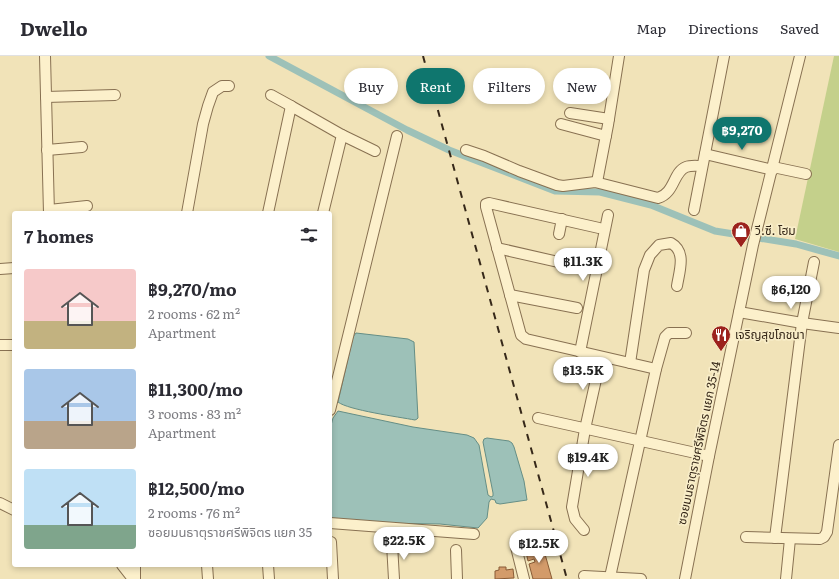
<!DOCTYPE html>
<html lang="en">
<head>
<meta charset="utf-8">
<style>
	:root { --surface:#fff; --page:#f7f7f7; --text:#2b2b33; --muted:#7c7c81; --line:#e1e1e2; --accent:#0f766e }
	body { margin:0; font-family:Literata,"Noto Sans Thai",serif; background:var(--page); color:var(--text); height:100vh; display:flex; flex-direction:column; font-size:15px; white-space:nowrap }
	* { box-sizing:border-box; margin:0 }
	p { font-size:13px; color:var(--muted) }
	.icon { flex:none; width:22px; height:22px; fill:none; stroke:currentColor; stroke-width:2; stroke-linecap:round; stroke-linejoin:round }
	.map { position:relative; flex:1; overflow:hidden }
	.details { position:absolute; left:12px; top:155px; width:320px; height:356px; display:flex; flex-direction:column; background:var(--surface); border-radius:4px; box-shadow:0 2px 6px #0003 }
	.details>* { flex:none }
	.guide { position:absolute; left:344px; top:12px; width:380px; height:36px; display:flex; gap:8px }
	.price { position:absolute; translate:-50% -34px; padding:0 9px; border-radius:14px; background:#fff; color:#222; font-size:13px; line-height:26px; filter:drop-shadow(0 1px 2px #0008) }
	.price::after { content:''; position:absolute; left:50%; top:24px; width:12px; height:9px; margin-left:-6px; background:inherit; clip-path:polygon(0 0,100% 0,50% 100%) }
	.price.current { background:var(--accent); color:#fff }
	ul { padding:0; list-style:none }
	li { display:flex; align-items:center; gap:12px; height:100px; padding:0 12px }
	li span { display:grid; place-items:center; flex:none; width:112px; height:80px; border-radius:4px; color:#555 }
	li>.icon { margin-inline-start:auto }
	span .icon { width:48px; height:48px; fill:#fffc; stroke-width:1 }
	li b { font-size:17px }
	h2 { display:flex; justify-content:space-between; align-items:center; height:48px; padding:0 12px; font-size:17px }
	.pill { padding:0 14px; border-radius:18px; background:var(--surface); box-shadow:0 2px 6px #0003; font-size:14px; line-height:36px }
	.pill.current { background:var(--accent); color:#fff }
	header { display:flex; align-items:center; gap:24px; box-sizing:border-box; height:56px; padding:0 20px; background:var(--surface); border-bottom:1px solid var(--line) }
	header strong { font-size:19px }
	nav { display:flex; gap:22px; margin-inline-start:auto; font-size:14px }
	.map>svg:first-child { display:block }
	.green { fill:#c4d08b }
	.water { fill:#9dc1b8; stroke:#658e86 }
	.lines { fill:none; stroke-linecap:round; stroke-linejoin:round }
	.canal { stroke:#9dc1b8; stroke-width:7 }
	.building { fill:#d39b6a; stroke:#895b36 }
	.minor-casing { stroke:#887152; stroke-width:12 }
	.minor { stroke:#fcf0cb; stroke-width:10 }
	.rail { stroke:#362819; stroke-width:2; stroke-dasharray:7 7; stroke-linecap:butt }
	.labels { text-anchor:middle; stroke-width:3.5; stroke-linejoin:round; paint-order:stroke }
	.poi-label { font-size:12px; fill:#362819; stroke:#f8edc8; text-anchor:start }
	.street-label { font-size:12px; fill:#362819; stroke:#f8edc8 }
</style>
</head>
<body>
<header>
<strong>Dwello</strong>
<nav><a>Map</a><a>Directions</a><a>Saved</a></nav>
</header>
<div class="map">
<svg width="839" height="523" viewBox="0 0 839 523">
	<rect width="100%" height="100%" fill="#f1e3b8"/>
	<path class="green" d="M834 0H839V196L795 183Z"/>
	<g class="water">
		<path d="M356 277 408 283 414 286 418 362 417 363 415 364C399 361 348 354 338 346L353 281Z"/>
		<path d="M338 355 413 371 467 379 474 382 479 389 488 439 491 441 493 440V437L483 386 484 383 487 382 509 385 512 387 514 391 524 425 527 444 500 448 496 447 495 444 491 443 489 446 487 462 478 472 440 468 372 467 330 463V373L333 362Z"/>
	</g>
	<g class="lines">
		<path class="canal" d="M269 0 407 74 449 94 555 135 600 136 651 149 715 175 796 188 839 200"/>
	</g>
	<g class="building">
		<path d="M539 489V492L543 491 552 523H533L529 508 535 506 534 503 528 505 526 496 532 494 531 491Z"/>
		<path d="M499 511H506V514L513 513 514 522 495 523V515L499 514Z"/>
	</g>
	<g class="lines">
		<defs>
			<g id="minor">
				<path d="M45 0 49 157"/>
				<path d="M271 39 291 50"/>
				<path d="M46 41 115 39"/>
				<path d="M570 57 609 63"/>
				<path d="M561 68 606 80"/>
				<path d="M342 79 375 95"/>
				<path d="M47 94 82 91"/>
				<path d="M466 94 484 100 519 115 557 129 563 130 595 126 658 142C675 137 673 116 686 111 691 109 697 110 702 110"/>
				<path d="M705 98 773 114"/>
				<path d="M773 111 806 118"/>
				<path d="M597 126 608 69 619 0"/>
				<path d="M49 154 87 150"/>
				<path d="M694 154 724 0"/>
				<path d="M187 157 203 68 208 50 213 36 222 30H229"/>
				<path d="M268 157 291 50 342 79 323 157"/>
				<path d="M599 172 489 147 486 148V151L521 279 526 283 656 313"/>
				<path d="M559 178 562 163"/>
				<path d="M497 192 580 211"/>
				<path d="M0 213 14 212"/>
				<path d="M510 239 577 252"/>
				<path d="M739 256 802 267 839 272"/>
				<path d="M0 289H14"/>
				<path d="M580 296 608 159"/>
				<path d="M630 307 644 214 650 199 659 189 671 187C687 196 679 216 677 230"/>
				<path d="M330 354 397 80"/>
				<path d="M538 362 709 400"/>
				<path d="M0 447 14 454"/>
				<path d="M330 467 474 478"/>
				<path d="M584 474 575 463 572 451 585 373 601 301"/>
				<path d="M746 481 820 483 824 481 827 476 839 389"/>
				<path d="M775 482 802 267 814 206"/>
				<path d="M331 486 333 523"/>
				<path d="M392 488 394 523"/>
				<path d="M516 491 524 523"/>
				<path d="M456 494 457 523"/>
				<path d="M122 509 133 523"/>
				<path d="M135 509V523"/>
				<path d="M207 509 208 523"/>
				<path d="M268 509 269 523"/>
				<path d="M584 520 641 523"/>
				<path d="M610 521 656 313 665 281 669 277H686"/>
				<path d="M685 523 709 400 753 189 800 0"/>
				<path d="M786 523 790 483"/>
			</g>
		</defs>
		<use href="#minor" class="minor-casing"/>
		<use href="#minor" class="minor"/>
		<path class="rail" d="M423 0 567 523"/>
	</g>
	<defs>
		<symbol id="shop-pin" viewBox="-11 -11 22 30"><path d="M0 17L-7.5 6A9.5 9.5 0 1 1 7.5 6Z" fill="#9c221d" stroke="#f8edc8"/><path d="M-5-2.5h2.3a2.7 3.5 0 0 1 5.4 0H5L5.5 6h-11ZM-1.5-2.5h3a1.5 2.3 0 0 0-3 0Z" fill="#fff"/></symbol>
		<symbol id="restaurant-pin" viewBox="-11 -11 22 30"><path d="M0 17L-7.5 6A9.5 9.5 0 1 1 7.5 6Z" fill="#9c221d" stroke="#f8edc8"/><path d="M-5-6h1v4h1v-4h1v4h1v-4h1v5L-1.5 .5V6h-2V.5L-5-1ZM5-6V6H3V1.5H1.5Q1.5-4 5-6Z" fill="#fff"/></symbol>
	</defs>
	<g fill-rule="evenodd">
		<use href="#shop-pin" x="730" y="164" width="22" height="30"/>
		<use href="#restaurant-pin" x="710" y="268" width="22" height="30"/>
	</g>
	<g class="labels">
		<g class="poi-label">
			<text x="755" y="179">วี.ซี. โฮม</text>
			<text x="735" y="283">เจริญสุขโภชนา</text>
		</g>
		<g class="street-label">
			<text transform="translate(699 387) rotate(-78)" y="4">ซอยมนธาตุราชศรีพิจิตร แยก 35-14</text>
		</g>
	</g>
</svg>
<b class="price current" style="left:742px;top:95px">฿9,270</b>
<b class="price" style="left:583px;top:226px">฿11.3K</b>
<b class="price" style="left:791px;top:254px">฿6,120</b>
<b class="price" style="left:583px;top:335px">฿13.5K</b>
<b class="price" style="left:588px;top:422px">฿19.4K</b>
<b class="price" style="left:404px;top:505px">฿22.5K</b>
<b class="price" style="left:539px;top:508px">฿12.5K</b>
<div class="guide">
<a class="pill">Buy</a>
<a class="pill current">Rent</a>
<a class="pill">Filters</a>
<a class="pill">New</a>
</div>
<section class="details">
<h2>7 homes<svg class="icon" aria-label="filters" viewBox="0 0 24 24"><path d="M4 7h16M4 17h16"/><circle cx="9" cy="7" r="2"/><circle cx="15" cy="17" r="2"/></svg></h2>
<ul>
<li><span style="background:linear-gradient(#f6c9c9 65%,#c2b280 0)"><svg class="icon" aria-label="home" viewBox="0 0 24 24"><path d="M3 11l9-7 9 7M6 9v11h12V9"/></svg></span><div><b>฿9,270/mo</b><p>2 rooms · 62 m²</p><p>Apartment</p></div></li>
<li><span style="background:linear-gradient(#a9c7e8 65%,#b9a48a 0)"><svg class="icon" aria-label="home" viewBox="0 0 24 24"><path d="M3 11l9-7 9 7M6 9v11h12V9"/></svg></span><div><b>฿11,300/mo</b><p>3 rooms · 83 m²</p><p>Apartment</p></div></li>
<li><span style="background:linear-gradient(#bfe0f5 70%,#7fa58c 0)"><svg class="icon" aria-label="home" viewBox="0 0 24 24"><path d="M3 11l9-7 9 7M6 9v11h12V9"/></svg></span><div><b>฿12,500/mo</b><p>2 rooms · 76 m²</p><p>ซอยมนธาตุราชศรีพิจิตร แยก 35</p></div></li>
</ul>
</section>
</div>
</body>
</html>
